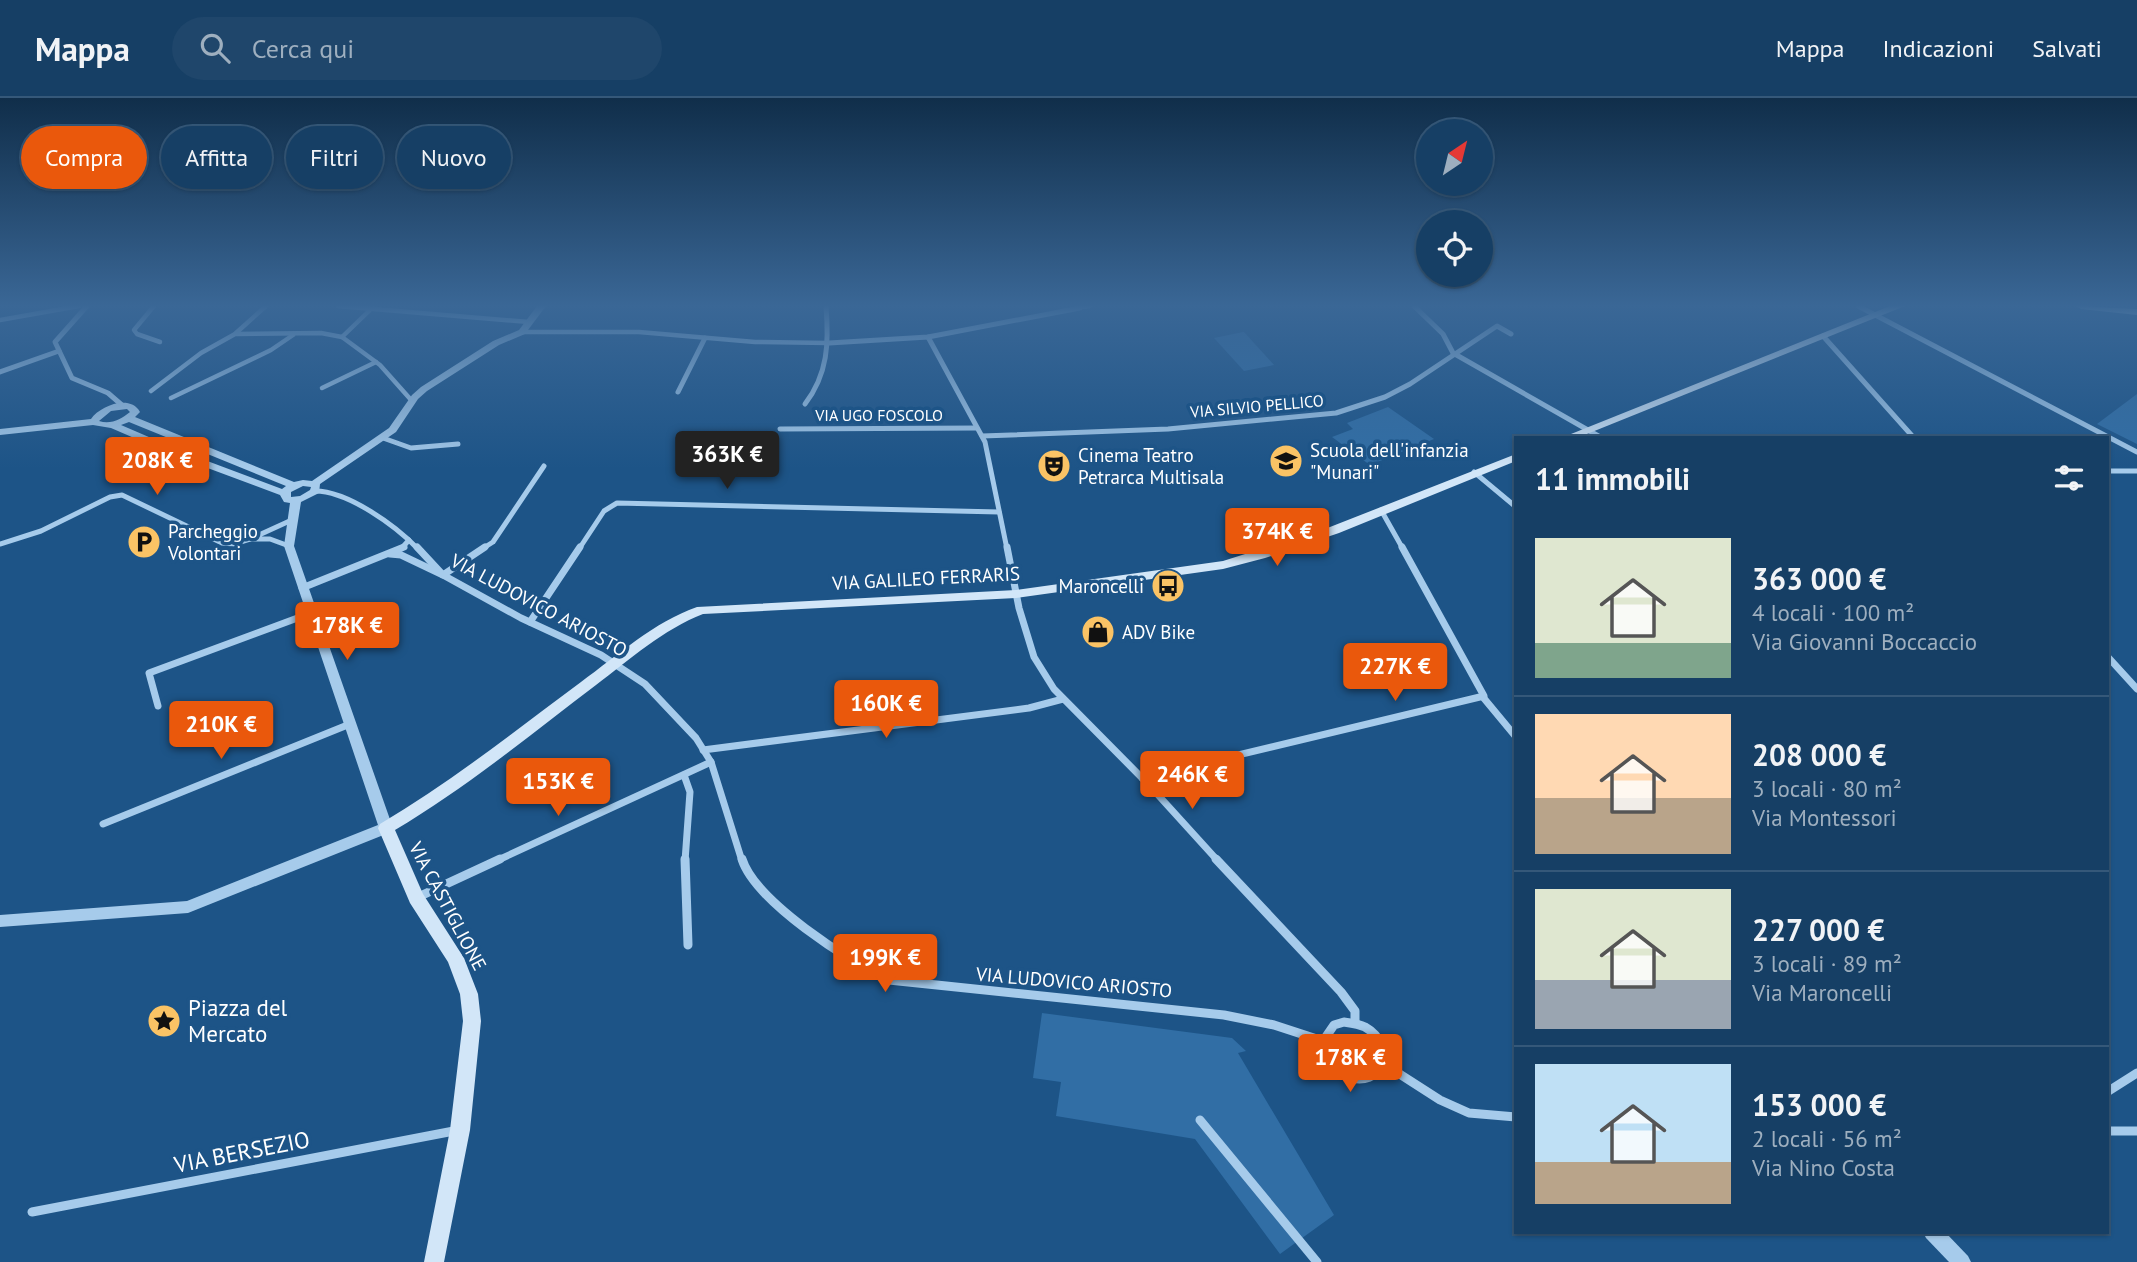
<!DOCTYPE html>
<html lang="it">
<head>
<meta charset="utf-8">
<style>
	:root { --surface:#163f65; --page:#1f466b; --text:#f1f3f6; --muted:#9eafbf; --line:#355879; --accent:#ea580c }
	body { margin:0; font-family:"PT Sans",sans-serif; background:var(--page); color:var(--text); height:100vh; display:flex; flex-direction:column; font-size:26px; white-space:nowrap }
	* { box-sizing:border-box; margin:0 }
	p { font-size:23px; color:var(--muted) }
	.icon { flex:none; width:38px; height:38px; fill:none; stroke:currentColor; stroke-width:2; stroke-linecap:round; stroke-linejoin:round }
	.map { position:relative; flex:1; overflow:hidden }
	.side { position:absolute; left:1514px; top:338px; width:595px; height:798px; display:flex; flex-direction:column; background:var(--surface); border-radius:0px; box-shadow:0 2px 5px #0004,0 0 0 2px var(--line) }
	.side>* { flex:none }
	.guide { position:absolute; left:21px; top:28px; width:665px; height:63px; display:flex; gap:14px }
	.needle { width:46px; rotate:35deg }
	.fabs { position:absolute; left:1416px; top:21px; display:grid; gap:14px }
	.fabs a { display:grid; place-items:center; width:77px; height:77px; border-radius:50%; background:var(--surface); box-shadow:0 2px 5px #0004,0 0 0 2px var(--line); font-size:35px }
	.price { position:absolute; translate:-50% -60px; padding:0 16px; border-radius:7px; background:var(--accent); color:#fff; font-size:23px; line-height:46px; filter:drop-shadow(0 2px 4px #0008) }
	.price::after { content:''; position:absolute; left:50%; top:42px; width:21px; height:16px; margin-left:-10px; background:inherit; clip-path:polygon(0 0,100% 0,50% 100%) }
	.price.current { background:#222; color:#fff }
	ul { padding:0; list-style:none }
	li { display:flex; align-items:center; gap:21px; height:175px; padding:0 21px }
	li+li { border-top:2px solid var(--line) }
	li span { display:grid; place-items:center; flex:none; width:196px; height:140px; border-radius:0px; color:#555 }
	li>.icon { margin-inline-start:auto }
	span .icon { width:84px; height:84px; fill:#fffc; stroke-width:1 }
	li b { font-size:30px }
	h2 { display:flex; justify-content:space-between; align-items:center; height:84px; padding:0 21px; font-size:30px }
	.pill { padding:0 24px; border-radius:32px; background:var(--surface); box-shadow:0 2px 5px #0004,0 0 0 2px var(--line); font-size:24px; line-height:63px }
	.pill.current { background:var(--accent); color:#fff }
	header { display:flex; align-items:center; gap:42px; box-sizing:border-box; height:98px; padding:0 35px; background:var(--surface); border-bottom:2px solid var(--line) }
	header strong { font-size:33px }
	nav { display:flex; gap:38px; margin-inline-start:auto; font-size:24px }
	.search { width:490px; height:63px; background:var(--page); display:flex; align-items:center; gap:18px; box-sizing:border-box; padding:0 24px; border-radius:38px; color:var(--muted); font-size:26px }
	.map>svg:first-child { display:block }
	.green { fill:#316ea5 }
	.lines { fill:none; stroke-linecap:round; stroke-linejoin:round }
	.pedestrian { stroke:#a6cbeb; stroke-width:4.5 }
	.minor-far2 { stroke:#a6cbeb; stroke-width:5 }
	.minor-far1 { stroke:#a6cbeb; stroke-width:7 }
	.minor { stroke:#a6cbeb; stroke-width:9 }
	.tertiary { fill:#a6cbeb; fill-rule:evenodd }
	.secondary { fill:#d2e6f8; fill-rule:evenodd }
	.labels { text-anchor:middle; stroke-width:7; stroke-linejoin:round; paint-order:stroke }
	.far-street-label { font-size:16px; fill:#fff; stroke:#1d5487 }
	.poi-label { font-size:19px; fill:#fff; stroke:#1d5487; text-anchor:start }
	.street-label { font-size:19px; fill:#fff; stroke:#1d5487 }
	.near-poi-label { font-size:23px; fill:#fff; stroke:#1d5487; text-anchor:start }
	.near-street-label { font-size:23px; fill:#fff; stroke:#1d5487 }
</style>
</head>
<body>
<header>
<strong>Mappa</strong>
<div class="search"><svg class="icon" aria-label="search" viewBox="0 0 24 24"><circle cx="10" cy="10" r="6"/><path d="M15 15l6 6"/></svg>Cerca qui</div>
<nav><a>Mappa</a><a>Indicazioni</a><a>Salvati</a></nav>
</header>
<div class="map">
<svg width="2137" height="1164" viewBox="0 0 2137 1164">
	<rect width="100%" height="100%" fill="#1d5487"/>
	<g class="green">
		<path d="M1243 234H1244L1274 267 1244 273 1214 240Z"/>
		<path d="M2137 296V346L2097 326Z"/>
		<path d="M1388 309 1434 341 1370 367 1332 339 1353 331 1347 325Z"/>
		<path d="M1042 915 1232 940 1246 953 1238 955 1334 1117 1280 1156 1195 1041 1056 1018 1061 984 1033 980Z"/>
	</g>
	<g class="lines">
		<g class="pedestrian">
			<path d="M154 208 134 232 137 236 160 244"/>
			<path d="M338 208 529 224"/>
			<path d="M0 222 79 208"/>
			<path d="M522 234H639L755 244 829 245"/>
			<path d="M236 235 266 208"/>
			<path d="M342 239 370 212"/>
			<path d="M322 290 376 264"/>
			<path d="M151 293 201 255 235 236 321 235 342 239 380 267 412 303"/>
			<path d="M171 300 271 252 293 237"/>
		</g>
		<g class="minor-far2">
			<path d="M87 208 55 244 72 280 108 295 123 308"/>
			<path d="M1414 208 1443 236 1453 255 1602 340"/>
			<path d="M1858 208 2137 354"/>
			<path d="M1823 238 1914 340"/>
			<path d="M928 239 985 344 1007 451"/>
			<path d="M829 245 928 239 1080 210"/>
			<path d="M0 274 59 253"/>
			<path d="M678 294 705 240"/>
			<path d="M805 306C828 276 829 245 826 208"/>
			<path d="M780 331 977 330"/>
			<path d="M982 338 1168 331 1336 315 1385 299 1410 286 1497 228 1511 236"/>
			<path d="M383 340 411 350 458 346"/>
			<path d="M2107 373H2137"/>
			<path d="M1474 374 1516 409"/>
			<path d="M315 393C348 393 396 428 418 451"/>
			<path d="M1381 412 1403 451"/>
			<path d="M0 446 41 433 110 399 122 397 222 445 234 446 250 441"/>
			<path d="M289 448 270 441H250L294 421"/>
			<path d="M401 451 409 442"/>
			<path d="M482 451 493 444 544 368"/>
			<path d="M579 451 604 413 617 405 999 414"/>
		</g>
		<g class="minor-far1">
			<path d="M417 449 443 477 521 520 601 557 645 586 696 640 711 664 742 763"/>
			<path d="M1007 449 1019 510 1034 559 1054 591 1149 687 1218 763"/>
			<path d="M390 456 401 457 443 477 485 449"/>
			<path d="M302 490 404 449"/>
			<path d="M530 524 580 449"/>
			<path d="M2107 558 2137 591"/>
			<path d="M1482 598 1516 639"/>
			<path d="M158 608 149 575 311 515"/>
			<path d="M703 652 1029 610 1063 601"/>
			<path d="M684 677 690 694 685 763"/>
			<path d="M1142 680 1484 598 1402 449"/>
			<path d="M103 726 350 626"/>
			<path d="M496 763 711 664"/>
		</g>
		<g class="minor">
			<path d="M685 761 688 847"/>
			<path d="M742 761C755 803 849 864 889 882L1224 917 1274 927 1323 943"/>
			<path d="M1216 761 1341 894 1355 913V924"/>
			<path d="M416 800 500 761"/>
			<path d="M1344 924C1351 925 1359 926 1365 929 1397 947 1384 993 1345 978 1330 971 1324 959 1323 943L1334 927Z"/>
			<path d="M1384 966 1440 1002 1469 1015 1516 1019"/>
			<path d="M2107 994 2137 975"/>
			<path d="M1200 1022 1317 1164"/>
			<path d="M2107 1033H2137"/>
			<path d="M32 1114 459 1032"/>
		</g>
		<g class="tertiary">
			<path d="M537 208H546L525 236 499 247 427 293 418 301 396 334 320 386 319 395 301 404 294 448 393 730 391 734 188 815 0 829V817L187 803 378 727 284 448 290 405 284 404 280 397 178 359 111 330 93 327 0 337V331L91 321C100 308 130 296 140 314L135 319 294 384 303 382 312 383 389 330 412 297 421 289 493 243 519 232ZM127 311 130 314C121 321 111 327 99 323L111 313ZM129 324 286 388 282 391 186 355 121 327ZM303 388 311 389 310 392 300 398 291 399V394Z"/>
			<path d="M1075 208H1094C1090 212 1079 212 1075 208Z"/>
			<path d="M1923 1134H1945L1968 1158 1971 1164H1949L1926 1140Z"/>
		</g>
		<g class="secondary">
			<path d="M1890 208H1905L1577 340H1561Z"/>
			<path d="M2076 208 2137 211V217L2081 211Z"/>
			<path d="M1516 356V363L1339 435 1265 460 1223 471 1016 500 703 516C664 531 629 562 596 587 530 637 466 690 395 732L423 796 464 860 478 896 481 923 470 1032 444 1164H424L450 1032 463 923 460 896 448 864 410 805 378 730 380 726C451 684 515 633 581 584 618 557 654 524 697 509L1016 492 1223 463 1330 429Z"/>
		</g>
	</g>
	<linearGradient id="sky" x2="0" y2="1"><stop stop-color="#102e4a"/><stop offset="0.56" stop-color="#3a6796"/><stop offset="1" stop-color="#3a6796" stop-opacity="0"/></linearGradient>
	<rect width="2137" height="371" fill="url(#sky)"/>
	<defs>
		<symbol id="school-disc" viewBox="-11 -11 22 22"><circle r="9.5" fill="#fac365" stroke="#1d5487"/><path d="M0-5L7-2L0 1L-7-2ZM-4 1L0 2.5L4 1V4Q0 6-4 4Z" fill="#111"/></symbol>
		<symbol id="theatre-disc" viewBox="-11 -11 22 22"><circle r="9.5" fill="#fac365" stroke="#1d5487"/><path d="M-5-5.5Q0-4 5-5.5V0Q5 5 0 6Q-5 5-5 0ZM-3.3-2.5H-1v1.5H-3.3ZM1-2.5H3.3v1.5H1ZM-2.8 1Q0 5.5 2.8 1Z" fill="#111"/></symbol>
		<symbol id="parking-disc" viewBox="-11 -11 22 22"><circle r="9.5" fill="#fac365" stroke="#1d5487"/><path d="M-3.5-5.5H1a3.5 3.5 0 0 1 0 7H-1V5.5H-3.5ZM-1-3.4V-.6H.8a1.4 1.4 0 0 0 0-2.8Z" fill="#111"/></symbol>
		<symbol id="bus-disc" viewBox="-11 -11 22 22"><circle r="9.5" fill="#fac365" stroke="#1d5487"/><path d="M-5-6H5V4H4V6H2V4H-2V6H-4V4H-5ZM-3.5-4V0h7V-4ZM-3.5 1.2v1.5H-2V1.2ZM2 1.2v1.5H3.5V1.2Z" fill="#111"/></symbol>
		<symbol id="shop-disc" viewBox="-11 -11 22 22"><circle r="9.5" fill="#fac365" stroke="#1d5487"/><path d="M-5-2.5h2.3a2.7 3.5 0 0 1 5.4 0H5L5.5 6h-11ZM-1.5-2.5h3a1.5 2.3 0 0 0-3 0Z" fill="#111"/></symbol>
		<symbol id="sight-disc" viewBox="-11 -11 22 22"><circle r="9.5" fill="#fac365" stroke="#1d5487"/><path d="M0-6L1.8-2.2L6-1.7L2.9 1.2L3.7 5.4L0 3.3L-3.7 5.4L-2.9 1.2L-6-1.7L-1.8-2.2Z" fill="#111"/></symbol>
	</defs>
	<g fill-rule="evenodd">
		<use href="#school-disc" x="1267" y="344" width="38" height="38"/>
		<use href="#theatre-disc" x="1035" y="349" width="38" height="38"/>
		<use href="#parking-disc" x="125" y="425" width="38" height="38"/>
		<use href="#bus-disc" x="1149" y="469" width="38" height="38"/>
		<use href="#shop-disc" x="1079" y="515" width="38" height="38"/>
		<use href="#sight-disc" x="145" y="904" width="38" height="38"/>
	</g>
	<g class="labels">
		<g class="far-street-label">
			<text transform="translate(1257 308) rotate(-5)" y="6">VIA SILVIO PELLICO</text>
			<text x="879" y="323">VIA UGO FOSCOLO</text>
		</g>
		<g class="poi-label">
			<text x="1310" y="359">Scuola dell'infanzia<tspan x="1310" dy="22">"Munari"</tspan></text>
			<text x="1078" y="364">Cinema Teatro<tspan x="1078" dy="22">Petrarca Multisala</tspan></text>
			<text x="168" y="440">Parcheggio<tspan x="168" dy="22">Volontari</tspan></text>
			<text x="1144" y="495" text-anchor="end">Maroncelli</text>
			<text x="1122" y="541">ADV Bike</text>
		</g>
		<g class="street-label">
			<text transform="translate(926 480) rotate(-3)" y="7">VIA GALILEO FERRARIS</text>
			<text transform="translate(539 507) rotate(28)" y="7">VIA LUDOVICO ARIOSTO</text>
			<text transform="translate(448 808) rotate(62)" y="7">VIA CASTIGLIONE</text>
			<text transform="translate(1074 884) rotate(5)" y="7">VIA LUDOVICO ARIOSTO</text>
		</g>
		<g class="near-poi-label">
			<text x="188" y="918">Piazza del<tspan x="188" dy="26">Mercato</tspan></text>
		</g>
		<g class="near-street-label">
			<text transform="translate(242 1054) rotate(-11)" y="8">VIA BERSEZIO</text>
		</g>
	</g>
</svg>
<div class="fabs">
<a><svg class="needle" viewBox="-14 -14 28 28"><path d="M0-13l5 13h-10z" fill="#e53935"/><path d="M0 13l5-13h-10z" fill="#9eafbf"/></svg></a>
<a><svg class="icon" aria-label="locate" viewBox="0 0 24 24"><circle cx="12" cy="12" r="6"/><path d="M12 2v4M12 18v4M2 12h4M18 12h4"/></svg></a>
</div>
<b class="price current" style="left:727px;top:393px">363K €</b>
<b class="price" style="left:157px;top:399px">208K €</b>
<b class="price" style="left:1277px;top:470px">374K €</b>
<b class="price" style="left:347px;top:564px">178K €</b>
<b class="price" style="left:1395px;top:605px">227K €</b>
<b class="price" style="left:886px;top:642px">160K €</b>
<b class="price" style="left:221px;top:663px">210K €</b>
<b class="price" style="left:1192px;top:713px">246K €</b>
<b class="price" style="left:558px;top:720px">153K €</b>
<b class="price" style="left:885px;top:896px">199K €</b>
<b class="price" style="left:1350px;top:996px">178K €</b>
<div class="guide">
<a class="pill current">Compra</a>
<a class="pill">Affitta</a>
<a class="pill">Filtri</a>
<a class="pill">Nuovo</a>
</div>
<section class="side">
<h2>11 immobili<svg class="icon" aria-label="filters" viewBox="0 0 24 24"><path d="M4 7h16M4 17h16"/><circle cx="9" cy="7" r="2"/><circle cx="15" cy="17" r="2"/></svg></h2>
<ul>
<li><span style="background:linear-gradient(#dfe7d0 75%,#7fa58c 0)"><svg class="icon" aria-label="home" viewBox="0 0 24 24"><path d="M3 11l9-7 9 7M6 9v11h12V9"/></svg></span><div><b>363 000 €</b><p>4 locali · 100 m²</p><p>Via Giovanni Boccaccio</p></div></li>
<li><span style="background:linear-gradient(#ffd9b3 60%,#b9a48a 0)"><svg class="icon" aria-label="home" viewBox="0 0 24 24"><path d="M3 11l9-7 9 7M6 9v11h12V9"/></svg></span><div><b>208 000 €</b><p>3 locali · 80 m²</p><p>Via Montessori</p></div></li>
<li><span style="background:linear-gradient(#dfe7d0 65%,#9aa5b1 0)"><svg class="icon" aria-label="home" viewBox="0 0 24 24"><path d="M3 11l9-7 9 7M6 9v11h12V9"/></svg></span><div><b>227 000 €</b><p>3 locali · 89 m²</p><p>Via Maroncelli</p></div></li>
<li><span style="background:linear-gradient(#bfe0f5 70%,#b9a48a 0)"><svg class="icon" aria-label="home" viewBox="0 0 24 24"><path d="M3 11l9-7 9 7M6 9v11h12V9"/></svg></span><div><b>153 000 €</b><p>2 locali · 56 m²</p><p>Via Nino Costa</p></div></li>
</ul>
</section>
</div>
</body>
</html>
